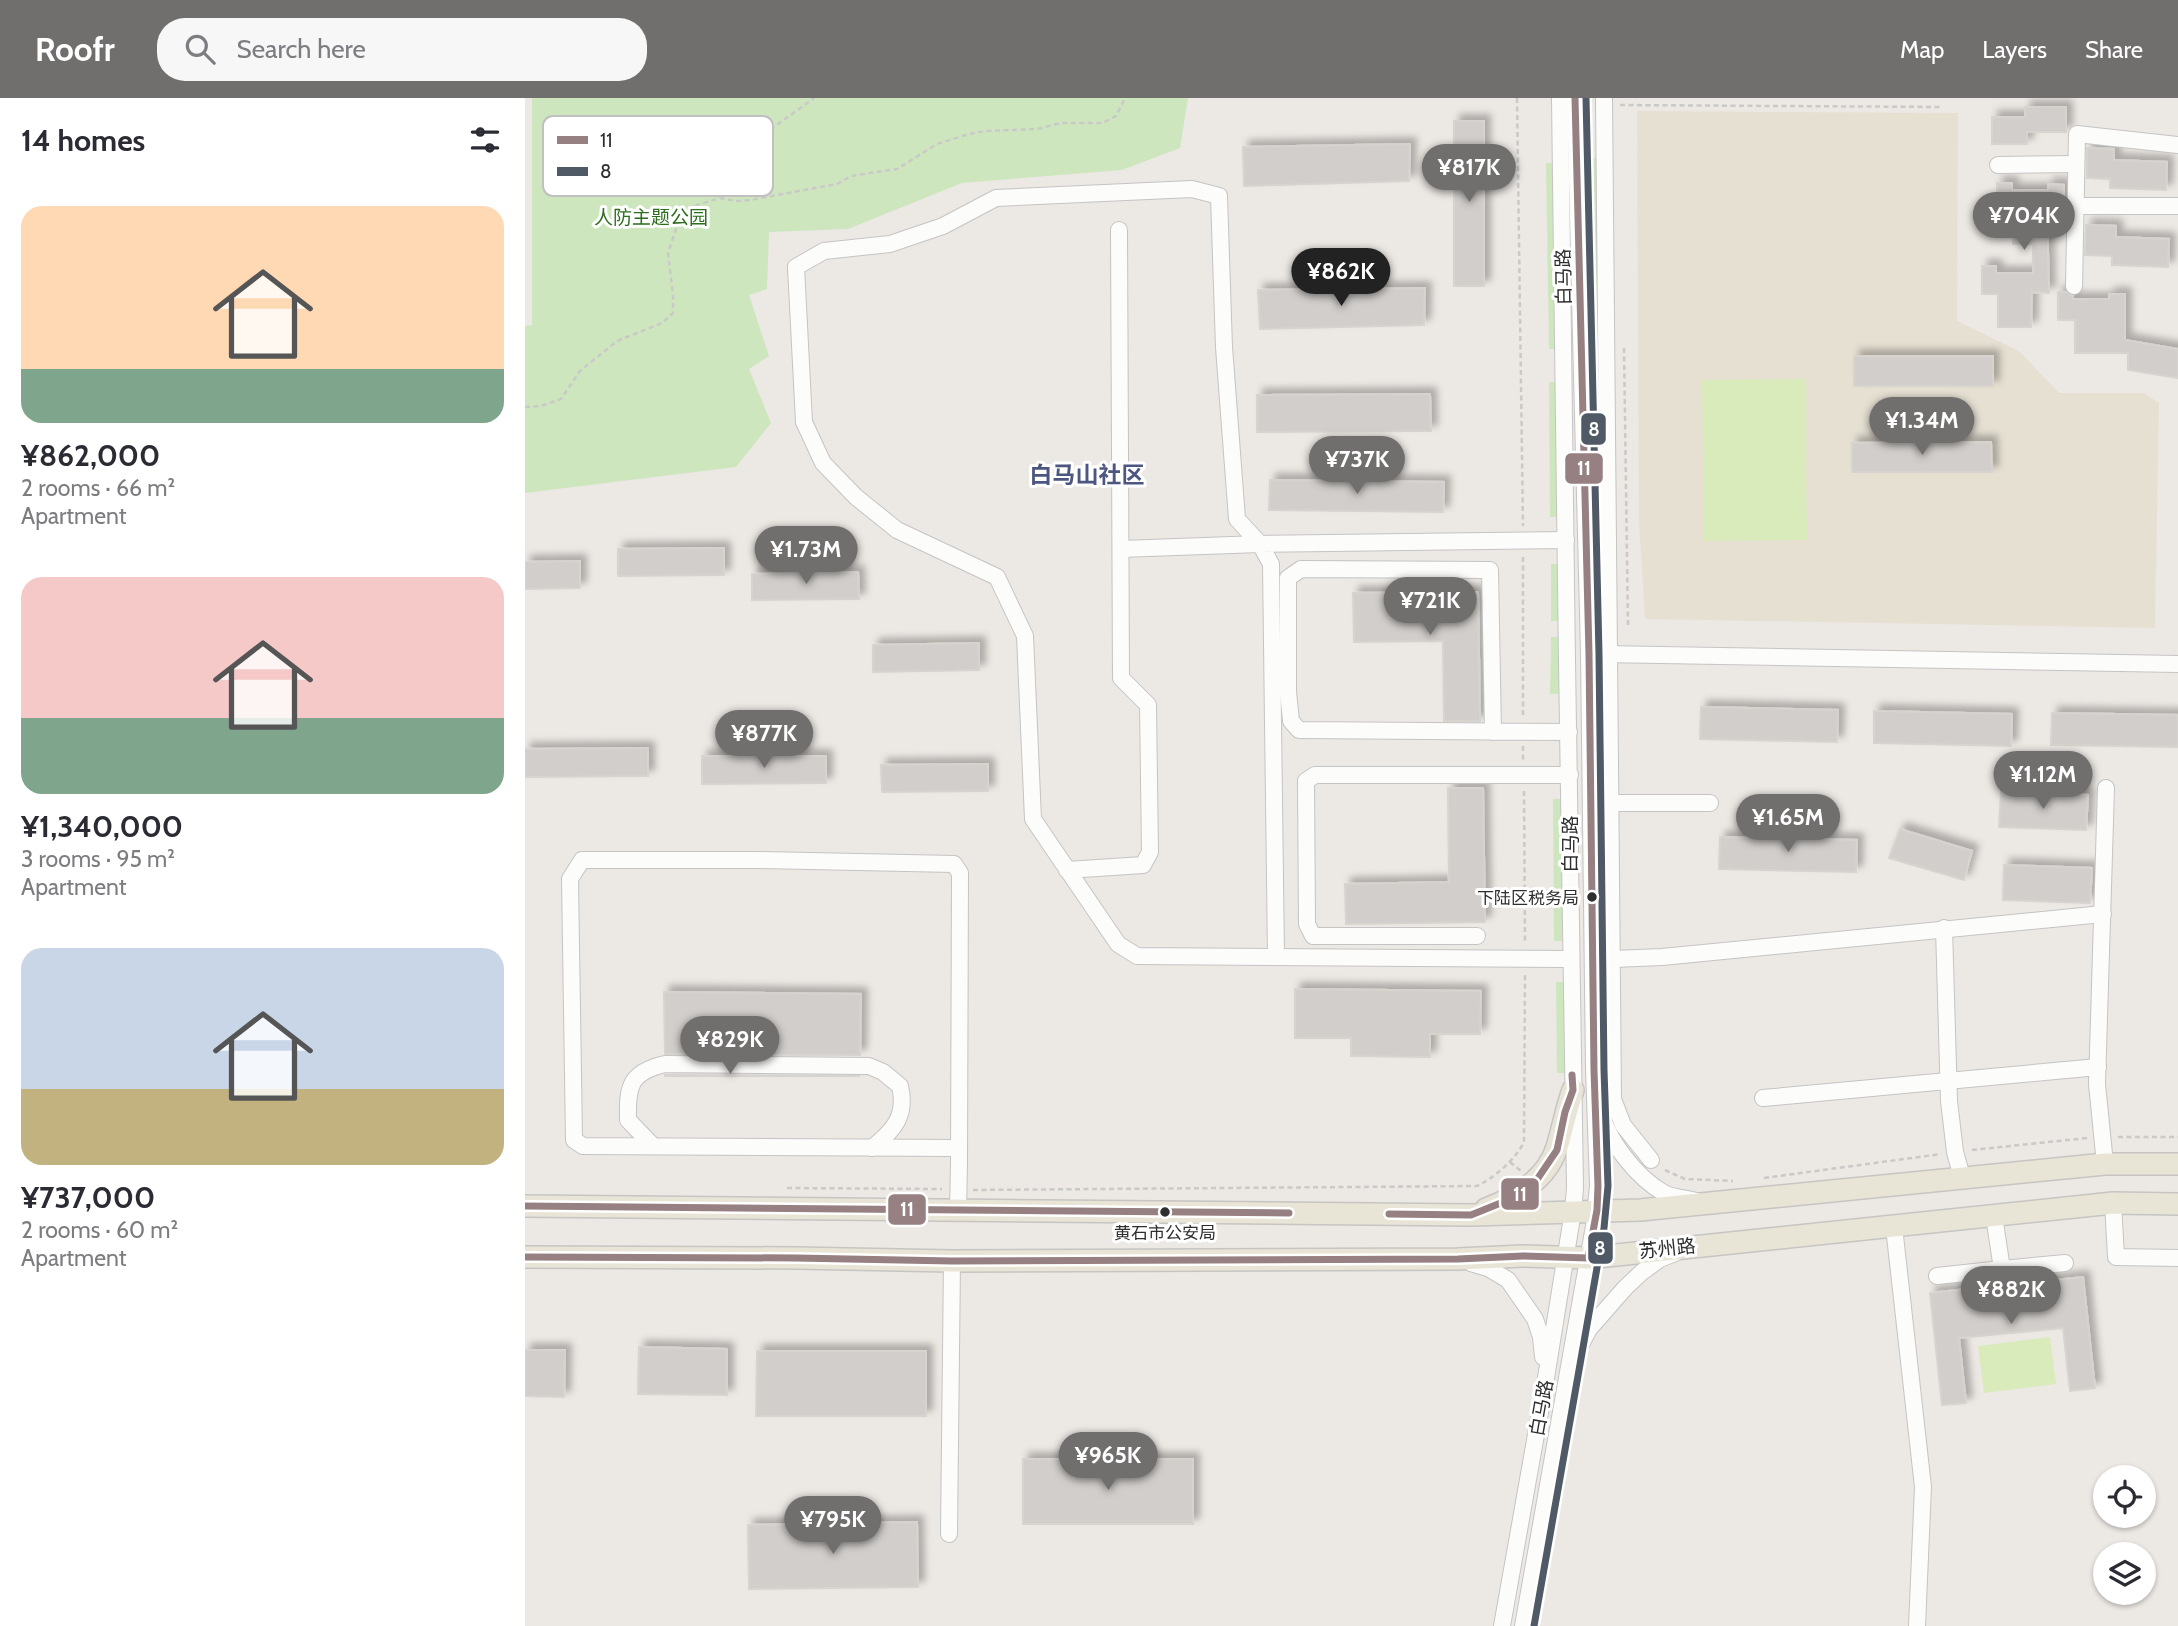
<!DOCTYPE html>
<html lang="en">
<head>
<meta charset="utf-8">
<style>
	:root { --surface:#fff; --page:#f7f7f7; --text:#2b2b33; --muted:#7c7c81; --accent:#706f6e }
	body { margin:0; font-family:Cabin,"Noto Sans SC",sans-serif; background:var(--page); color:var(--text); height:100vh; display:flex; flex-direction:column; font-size:26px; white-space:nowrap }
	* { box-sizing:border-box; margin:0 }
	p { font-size:23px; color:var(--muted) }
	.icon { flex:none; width:38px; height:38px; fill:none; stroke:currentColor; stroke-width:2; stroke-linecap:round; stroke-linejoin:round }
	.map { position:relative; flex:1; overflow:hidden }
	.details { display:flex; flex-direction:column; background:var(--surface); width:525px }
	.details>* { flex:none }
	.controls { position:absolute; left:1568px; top:1367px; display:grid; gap:14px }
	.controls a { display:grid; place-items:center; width:63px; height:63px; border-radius:50%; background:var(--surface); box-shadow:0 2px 5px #0004; font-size:35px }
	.price { position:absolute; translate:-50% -60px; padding:0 16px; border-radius:24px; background:var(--accent); color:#fff; font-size:23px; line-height:46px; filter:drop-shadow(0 2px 4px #0008) }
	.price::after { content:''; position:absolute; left:50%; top:42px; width:21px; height:16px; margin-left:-10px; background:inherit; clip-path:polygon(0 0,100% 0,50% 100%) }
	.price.active { background:#222; color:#fff }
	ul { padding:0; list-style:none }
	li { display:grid; align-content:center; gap:14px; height:371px; padding:0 21px }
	li span { display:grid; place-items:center; height:217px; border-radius:21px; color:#555 }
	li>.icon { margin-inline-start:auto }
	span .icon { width:126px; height:126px; fill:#fffc; stroke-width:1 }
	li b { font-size:30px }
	h2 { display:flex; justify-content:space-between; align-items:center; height:84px; padding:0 21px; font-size:30px }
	header { display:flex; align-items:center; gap:42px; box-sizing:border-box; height:98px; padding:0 35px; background:var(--accent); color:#fff }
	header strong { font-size:33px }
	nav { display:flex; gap:38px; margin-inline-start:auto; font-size:24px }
	.search { width:490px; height:63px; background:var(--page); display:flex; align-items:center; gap:18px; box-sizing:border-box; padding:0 24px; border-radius:28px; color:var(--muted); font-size:26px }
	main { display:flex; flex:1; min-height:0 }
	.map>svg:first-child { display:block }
	.education { fill:#e6e0d3 }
	.green { fill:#cee6be }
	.pitch { fill:#d9eabb }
	.building { fill:#d1cecb; stroke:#d7d4d0; stroke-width:2; filter:url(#shadow) }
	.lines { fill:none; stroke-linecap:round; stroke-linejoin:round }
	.minor-casing { stroke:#c5c4c5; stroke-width:18 }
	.major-casing { stroke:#c6c5c4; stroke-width:24 }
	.path { stroke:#c9c9c8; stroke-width:2.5; stroke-dasharray:5 3.5; stroke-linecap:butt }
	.minor { stroke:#fcfcfb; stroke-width:16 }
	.major { stroke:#e8e4d6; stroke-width:21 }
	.bus-1-casing { stroke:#fff; stroke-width:12 }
	.bus-2-casing { stroke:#fff; stroke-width:12 }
	.bus-1 { stroke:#968082; stroke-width:7 }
	.bus-2 { stroke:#4f5a66; stroke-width:7 }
	.bus-dot { fill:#2e2e2e; stroke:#fff; stroke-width:2.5 }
	.labels { text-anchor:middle; stroke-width:6; stroke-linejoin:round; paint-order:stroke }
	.bus-label { font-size:17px; fill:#2e2e2e; stroke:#fff; text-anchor:end }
	.park-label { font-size:19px; fill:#2c6e1b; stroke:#fff }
	.street-label { font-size:19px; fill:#2e2e2e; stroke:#fff }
	.quarter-label { font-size:23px; font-weight:bold; fill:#4d5680; stroke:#fff }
	.key { fill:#fff; stroke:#c0c0c0; stroke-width:2 }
	.key-label { font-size:19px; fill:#2e2e2e }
	.line-badge { stroke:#fff; stroke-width:2.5 }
	.badge-label { font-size:19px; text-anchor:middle; font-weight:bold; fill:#fff }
</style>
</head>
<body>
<header>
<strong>Roofr</strong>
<div class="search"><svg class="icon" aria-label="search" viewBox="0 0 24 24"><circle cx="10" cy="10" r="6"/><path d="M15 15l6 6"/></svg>Search here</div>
<nav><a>Map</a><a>Layers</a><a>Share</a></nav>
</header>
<main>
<section class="details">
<h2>14 homes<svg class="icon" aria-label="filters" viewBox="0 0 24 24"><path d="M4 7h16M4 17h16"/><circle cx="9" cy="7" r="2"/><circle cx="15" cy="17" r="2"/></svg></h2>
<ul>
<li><span style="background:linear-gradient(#ffd9b3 75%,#7fa58c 0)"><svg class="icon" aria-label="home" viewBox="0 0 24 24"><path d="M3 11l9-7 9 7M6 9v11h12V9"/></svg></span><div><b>¥862,000</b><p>2 rooms · 66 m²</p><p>Apartment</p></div></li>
<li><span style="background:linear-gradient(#f6c9c9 65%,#7fa58c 0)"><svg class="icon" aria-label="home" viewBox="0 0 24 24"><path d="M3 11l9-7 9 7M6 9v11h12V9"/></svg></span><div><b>¥1,340,000</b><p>3 rooms · 95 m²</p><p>Apartment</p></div></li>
<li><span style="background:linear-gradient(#c9d6e8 65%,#c2b280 0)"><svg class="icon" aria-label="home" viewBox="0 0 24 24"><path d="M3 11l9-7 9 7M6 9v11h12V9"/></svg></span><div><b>¥737,000</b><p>2 rooms · 60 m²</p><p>Apartment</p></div></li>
</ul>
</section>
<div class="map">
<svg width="1653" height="1528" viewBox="0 0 1653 1528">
	<defs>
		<filter id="shadow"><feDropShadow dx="6" dy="-6" stdDeviation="3.5" flood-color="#0004"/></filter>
	</defs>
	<rect width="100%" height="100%" fill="#ece8e4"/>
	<path class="education" d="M1112 13 1433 15 1432 223 1494 253 1534 295H1619L1634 305 1630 530 1120 521 1114 423Z"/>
	<g class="green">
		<path d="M7 0H663L655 50 597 72 437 85 323 131 244 134 242 191 224 197 244 258 224 271 246 325 211 369 0 395V228L7 227Z"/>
		<path d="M1063 60H1071L1074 246H1065Z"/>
		<path d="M1021 65H1030L1032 251H1024Z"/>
		<path d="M1024 284H1033V419H1025Z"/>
		<path d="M1065 288H1073L1076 518H1067Z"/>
		<path d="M1026 466H1035L1034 523H1026Z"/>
		<path d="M1026 539H1034V596H1025Z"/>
		<path d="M1067 595H1076L1079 679H1070Z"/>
		<path d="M1028 701H1037V843H1029Z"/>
		<path d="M1078 733 1082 973H1074L1069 734Z"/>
		<path d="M1031 884H1039L1040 975H1032Z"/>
	</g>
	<g class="pitch">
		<path d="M1280 281 1282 442 1179 443 1177 282Z"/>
		<path d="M1525 1239 1531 1286 1459 1295 1453 1248Z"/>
	</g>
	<g class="building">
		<path d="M1500 9H1541V34H1502V46H1467V19H1500Z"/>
		<rect x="929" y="23" width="30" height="165"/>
		<path d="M885 46 884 83 719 88 718 49Z"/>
		<path d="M1562 50 1589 51V62L1642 64 1641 92 1585 90V81L1562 80Z"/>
		<path d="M1472 85H1487V92H1523V86L1539 87V112H1522L1524 195 1507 194 1506 229H1473V196H1457V168H1471V175H1508V146H1488L1489 113H1472Z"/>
		<path d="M1561 127 1591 128V139L1644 141 1643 169 1587 167V158L1560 157Z"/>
		<path d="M900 190 899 227 735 231 733 192Z"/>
		<path d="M1533 194H1541L1548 198 1547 201H1584V196H1600V242L1653 251V280L1603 272V255H1550V222H1533Z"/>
		<rect x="1329" y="258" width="139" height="30"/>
		<path d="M905 296 906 333 732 334V297Z"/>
		<path d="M1466 344 1467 374H1327V345Z"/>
		<path d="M745 382 919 384 918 414 744 412Z"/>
		<path d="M199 450V477L93 478V451Z"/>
		<path d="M55 463V490L0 491V464Z"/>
		<path d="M333 474 334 501 227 502V476Z"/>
		<path d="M953 494 955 623H919L918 543 829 544 828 495Z"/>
		<path d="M454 545V572L348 574V547Z"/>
		<path d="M1176 609 1313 612 1312 644 1175 641Z"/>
		<path d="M1349 613 1487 616 1486 648 1349 645Z"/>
		<path d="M1527 615 1653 617V649L1526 647Z"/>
		<path d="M123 650V678L0 679V651Z"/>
		<path d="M177 658H301V685L177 686Z"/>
		<path d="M463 666V693L357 694 356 667Z"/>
		<path d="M923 690H958L960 824 821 826 820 786 924 784Z"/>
		<path d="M1476 694 1563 697 1561 732 1474 729Z"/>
		<path d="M1375 731 1447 753 1439 782 1364 760Z"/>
		<path d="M1195 739 1332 742 1331 774 1194 771Z"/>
		<path d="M1479 767 1567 770 1565 805 1478 802Z"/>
		<path d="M770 891 956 893 955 936H905V959L826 958V940H770Z"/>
		<path d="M139 894 336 896 335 957 140 956Z"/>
		<path d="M140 977H141L335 978H140Z"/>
		<path d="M1558 1179 1570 1290 1545 1293 1538 1230 1434 1240 1441 1305 1417 1307 1405 1195Z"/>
		<path d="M114 1249 202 1251V1297L113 1296Z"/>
		<path d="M0 1252H40L39 1299 0 1298Z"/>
		<path d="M232 1253H401V1318H231Z"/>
		<rect x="498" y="1361" width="170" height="65"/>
		<path d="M392 1424 393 1489 224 1491 223 1427Z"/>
	</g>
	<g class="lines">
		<defs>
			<g id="minor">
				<path d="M1079 0 1088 1001 1098 1027 1126 1062"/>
				<path d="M1473 67 1551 66"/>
				<path d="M1550 108H1653"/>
				<path d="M1549 188 1552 36 1653 47"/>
				<path d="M735 446 712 421 699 249 694 98 667 91 471 100 418 128 365 146 299 153 271 169 279 324 298 365 331 399 372 432 472 479 500 538 508 721 593 846 612 858 1045 861"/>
				<path d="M596 451 735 446"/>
				<path d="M1075 556 1653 566"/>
				<path d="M968 634 965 472 776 471 763 480V594L766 623 774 632 1044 634"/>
				<path d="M1075 705H1185"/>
				<path d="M542 772 618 767 625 754 623 607 596 580 594 132"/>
				<path d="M1419 830 1424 1003 1430 1054 1437 1079"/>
				<path d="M952 838H788L782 826 781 683 790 677H1045"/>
				<path d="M751 859 746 466 735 446 1041 442"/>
				<path d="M1088 861 1137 859 1578 816"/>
				<path d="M1238 1000 1573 969"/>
				<path d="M1075 1010C1081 1041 1112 1080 1139 1095 1148 1100 1161 1100 1171 1103"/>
				<path d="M128 1048 103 1022C102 988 105 974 140 966L344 968 358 974 375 988C382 1018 369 1032 347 1050"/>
				<path d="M1580 1066 1572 986 1581 690"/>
				<path d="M1588 1105 1591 1159 1653 1160"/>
				<path d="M433 1112 434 1066 435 775 429 766 232 762H57L45 781 49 1042 58 1048 434 1050"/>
				<path d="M1369 1129 1398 1389 1392 1528"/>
				<path d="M946 1165 963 1170 983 1182 1010 1221 1016 1239 1018 1259"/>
				<path d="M1477 1171 1540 1165"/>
				<path d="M1412 1178 1477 1171 1469 1118"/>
				<path d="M1052 1254 1064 1231 1100 1190 1117 1174 1135 1161 1150 1155"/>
				<path d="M424 1436 427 1163"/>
				<path d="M977 1528 1020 1286 1048 1113 1050 1090C1043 727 1040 363 1035 0"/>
				<path d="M998 1528 1069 1128 1073 1088 1069 972 1064 556 1050 0"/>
			</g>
			<g id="major">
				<path d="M0 1108 946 1117 1115 1112 1580 1066H1653"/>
				<path d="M961 1111C990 1100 1022 1082 1032 1049 1038 1030 1041 1011 1048 992"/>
				<path d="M0 1159 271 1160 427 1163 933 1161 998 1158 1063 1160 1588 1105 1653 1106"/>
			</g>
		</defs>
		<use href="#minor" class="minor-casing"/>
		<use href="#major" class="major-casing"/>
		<g class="path">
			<path d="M992 0 998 428"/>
			<path d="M1095 7 1415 9"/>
			<path d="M195 100 222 59 245 32 289 0"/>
			<path d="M1099 250 1103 530"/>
			<path d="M0 309 16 308 36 301 55 273 92 243 137 225 148 215V197L143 155 151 131 172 107 195 100 211 103 225 102 312 86 326 78 372 71 412 46 444 36 460 33 512 31 536 25H577L591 18 600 0"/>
			<path d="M998 459V617"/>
			<path d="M998 648V662"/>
			<path d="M999 693 1000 844"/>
			<path d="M1593 1039H1653"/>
			<path d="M1447 1052 1562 1040"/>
			<path d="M985 1064 996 1073"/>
			<path d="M1140 1072 1160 1081 1208 1083"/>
			<path d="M1239 1080 1416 1056"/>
			<path d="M262 1090 417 1091"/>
			<path d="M448 1092 952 1088C969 1080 991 1061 999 1044L1000 875"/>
		</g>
		<use href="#minor" class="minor"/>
		<use href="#major" class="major"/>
		<defs>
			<g id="bus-1">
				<path d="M0 1108 764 1115"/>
				<path d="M864 1116 946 1117 993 1098 1011 1083 1032 1052 1040 1014 1048 992 1047 977"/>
				<path d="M0 1159 271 1160 427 1163 933 1161 998 1158 1063 1160 1072 1112 1073 1088 1069 972 1064 556 1050 0"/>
			</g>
			<path id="bus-2" d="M1009 1528 1079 1130 1083 1088 1079 972 1074 556 1061 0"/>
		</defs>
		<use href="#bus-1" class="bus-1-casing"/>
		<use href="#bus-2" class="bus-2-casing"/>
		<use href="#bus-1" class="bus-1"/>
		<use href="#bus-2" class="bus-2"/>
	</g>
	<g class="bus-dot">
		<circle cx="1067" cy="799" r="6"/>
		<circle cx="640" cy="1114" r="6"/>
	</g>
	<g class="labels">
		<g class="bus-label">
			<text x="1054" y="806">下陆区税务局</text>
			<text x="640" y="1141" text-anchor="middle">黄石市公安局</text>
		</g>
		<g class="park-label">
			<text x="126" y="126">人防主题公园</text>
		</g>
		<g class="street-label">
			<text transform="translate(1038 179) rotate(-91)" y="7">白马路</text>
			<text transform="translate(1045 746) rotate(-90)" y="7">白马路</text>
			<text transform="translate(1142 1150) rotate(-6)" y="7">苏州路</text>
			<text transform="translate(1016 1310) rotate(-80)" y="7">白马路</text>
		</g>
		<g class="quarter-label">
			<text x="562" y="385">白马山社区</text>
		</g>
	</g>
	<rect x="18" y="18" width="230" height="80" rx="10" class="key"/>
	<rect x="32" y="38" width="31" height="8" fill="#968082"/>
	<rect x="32" y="69" width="31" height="9" fill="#4f5a66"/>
	<g class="key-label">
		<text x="75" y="49">11</text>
		<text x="75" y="80">8</text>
	</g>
	<g class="line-badge">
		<rect x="1055" y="314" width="27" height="34" rx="7" fill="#4f5a66"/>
		<rect x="1039" y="354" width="40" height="33" rx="7" fill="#968082"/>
		<rect x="975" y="1079" width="40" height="34" rx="7" fill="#968082"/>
		<rect x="362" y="1095" width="40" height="33" rx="7" fill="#968082"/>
		<rect x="1062" y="1133" width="27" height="34" rx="7" fill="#4f5a66"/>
	</g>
	<g class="badge-label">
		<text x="1069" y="338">8</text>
		<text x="1059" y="377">11</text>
		<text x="995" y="1103">11</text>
		<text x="382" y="1118">11</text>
		<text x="1075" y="1157">8</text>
	</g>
</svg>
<div class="controls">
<a><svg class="icon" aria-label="locate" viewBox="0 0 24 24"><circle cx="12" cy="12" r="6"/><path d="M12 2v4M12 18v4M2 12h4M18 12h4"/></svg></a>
<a><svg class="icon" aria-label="layers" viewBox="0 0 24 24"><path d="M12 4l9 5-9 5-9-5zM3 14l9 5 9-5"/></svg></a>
</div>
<b class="price" style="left:944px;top:106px">¥817K</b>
<b class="price" style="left:1499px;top:154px">¥704K</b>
<b class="price active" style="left:816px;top:210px">¥862K</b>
<b class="price" style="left:1397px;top:359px">¥1.34M</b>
<b class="price" style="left:832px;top:398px">¥737K</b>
<b class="price" style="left:281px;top:488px">¥1.73M</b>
<b class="price" style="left:905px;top:539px">¥721K</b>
<b class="price" style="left:239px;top:672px">¥877K</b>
<b class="price" style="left:1518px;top:713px">¥1.12M</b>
<b class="price" style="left:1263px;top:756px">¥1.65M</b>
<b class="price" style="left:205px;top:978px">¥829K</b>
<b class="price" style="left:1486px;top:1228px">¥882K</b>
<b class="price" style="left:583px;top:1394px">¥965K</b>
<b class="price" style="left:308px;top:1458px">¥795K</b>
</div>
</main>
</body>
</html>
